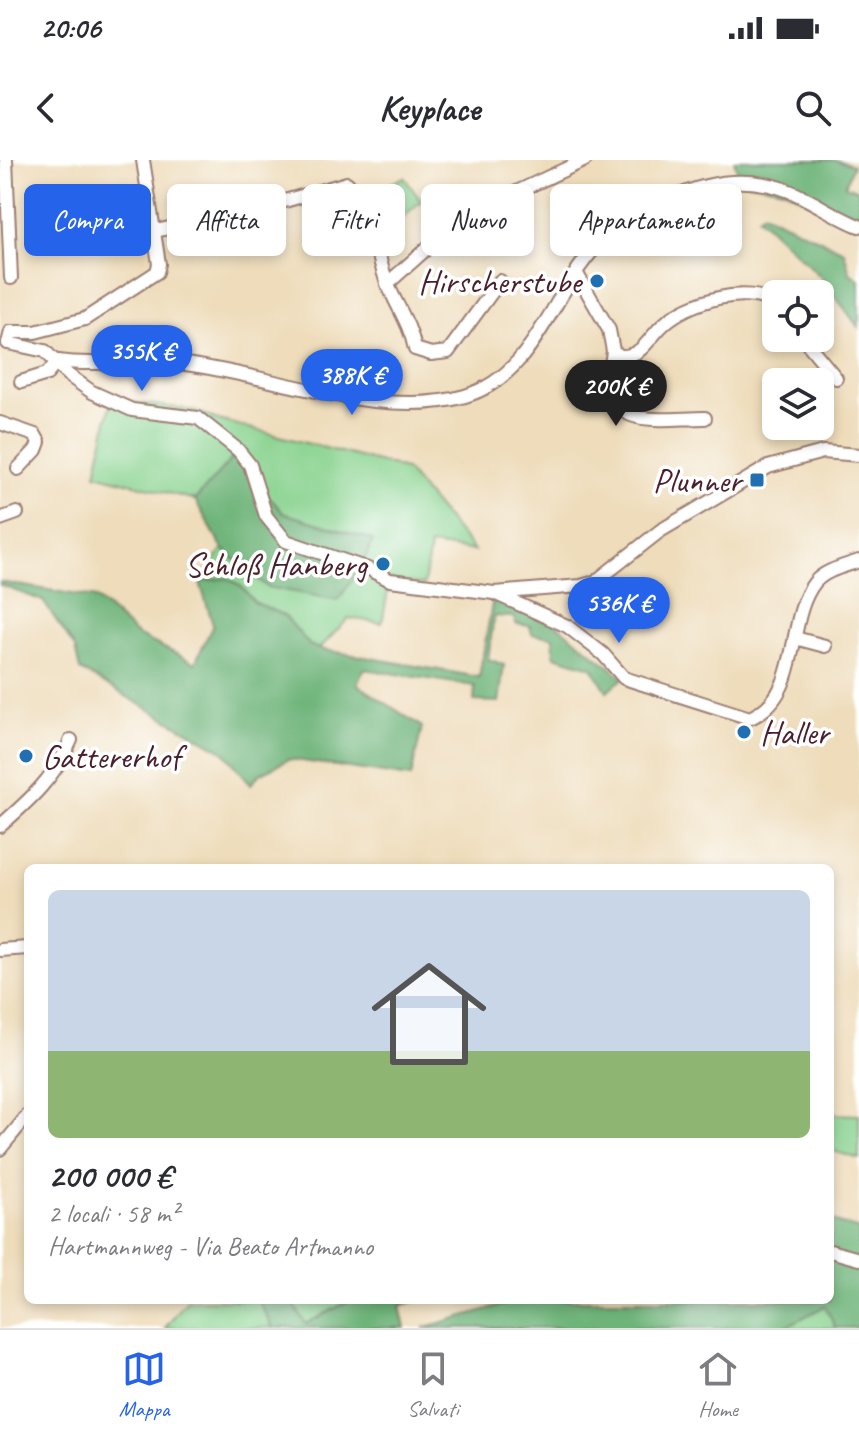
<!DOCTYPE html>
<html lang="it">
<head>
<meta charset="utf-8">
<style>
	:root { --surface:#fff; --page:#f2f2f3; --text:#2b2b33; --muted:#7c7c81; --line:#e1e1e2; --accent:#2563eb }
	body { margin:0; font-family:Caveat,sans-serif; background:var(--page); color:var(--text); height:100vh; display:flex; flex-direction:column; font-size:30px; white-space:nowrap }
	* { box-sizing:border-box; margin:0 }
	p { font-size:26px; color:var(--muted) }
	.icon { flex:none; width:44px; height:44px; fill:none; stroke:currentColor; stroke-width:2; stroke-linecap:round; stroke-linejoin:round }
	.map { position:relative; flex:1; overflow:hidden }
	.side { position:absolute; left:24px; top:704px; width:810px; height:440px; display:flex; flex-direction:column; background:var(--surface); border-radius:12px; box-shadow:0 4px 12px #0003 }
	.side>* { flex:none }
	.guide { position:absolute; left:24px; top:24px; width:812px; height:72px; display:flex; gap:16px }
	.buttons { position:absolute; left:762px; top:120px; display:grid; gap:16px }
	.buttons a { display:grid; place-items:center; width:72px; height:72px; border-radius:12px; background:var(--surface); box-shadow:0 4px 12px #0003; font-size:40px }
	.price { position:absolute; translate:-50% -68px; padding:0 18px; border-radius:28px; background:var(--accent); color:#fff; font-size:26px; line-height:52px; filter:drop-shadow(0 2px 4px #0008) }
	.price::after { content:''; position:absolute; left:50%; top:48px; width:24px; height:18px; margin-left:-12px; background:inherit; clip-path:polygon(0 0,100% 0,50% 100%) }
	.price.selected { background:#222; color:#fff }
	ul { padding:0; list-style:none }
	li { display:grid; align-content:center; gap:16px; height:424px; padding:0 24px }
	li span { display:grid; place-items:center; height:248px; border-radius:12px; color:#555 }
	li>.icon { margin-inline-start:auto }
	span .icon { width:144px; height:144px; fill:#fffc; stroke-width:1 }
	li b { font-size:34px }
	.tag { padding:0 28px; border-radius:12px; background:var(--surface); box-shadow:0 4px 12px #0003; font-size:28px; line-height:72px }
	.tag.selected { background:var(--accent); color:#fff }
	.status { display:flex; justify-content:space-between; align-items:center; height:56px; padding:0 40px; background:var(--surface); direction:ltr }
	.status svg { height:22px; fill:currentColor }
	header { display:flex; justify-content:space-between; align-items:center; height:104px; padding:0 24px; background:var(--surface); font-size:36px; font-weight:800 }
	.tab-bar { display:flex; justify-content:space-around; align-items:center; height:112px; border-top:2px solid var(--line); background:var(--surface); font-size:22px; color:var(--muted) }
	.tab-bar a { display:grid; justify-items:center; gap:4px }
	.tab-bar .selected { color:var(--accent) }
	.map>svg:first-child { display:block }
	.green { fill:#88d28e; stroke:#69785c; stroke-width:2 }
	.forest { fill:#6eb479; stroke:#5c6a52; stroke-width:2 }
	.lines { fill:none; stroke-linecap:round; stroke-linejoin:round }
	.minor-casing { stroke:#9c7e72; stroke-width:16 }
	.minor { stroke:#fff; stroke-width:12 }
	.poi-dot { fill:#1f6fb2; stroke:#fff; stroke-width:3 }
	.labels { text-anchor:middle; stroke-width:7; stroke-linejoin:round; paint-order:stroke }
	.poi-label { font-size:34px; fill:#4a1f2b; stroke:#fff; text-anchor:end }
</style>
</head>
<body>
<div class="status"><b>20:06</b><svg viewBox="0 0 49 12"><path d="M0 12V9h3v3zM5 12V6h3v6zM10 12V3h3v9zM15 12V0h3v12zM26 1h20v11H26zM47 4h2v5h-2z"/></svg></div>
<header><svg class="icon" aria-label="back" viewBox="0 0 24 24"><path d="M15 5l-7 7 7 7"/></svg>Keyplace<svg class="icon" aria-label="search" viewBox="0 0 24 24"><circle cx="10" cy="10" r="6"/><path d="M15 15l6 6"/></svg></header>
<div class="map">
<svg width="859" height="1168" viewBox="0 0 859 1168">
	<rect width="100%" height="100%" fill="#fff"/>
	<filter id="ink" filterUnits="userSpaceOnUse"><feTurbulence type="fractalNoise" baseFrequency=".0125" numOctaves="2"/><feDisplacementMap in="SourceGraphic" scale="16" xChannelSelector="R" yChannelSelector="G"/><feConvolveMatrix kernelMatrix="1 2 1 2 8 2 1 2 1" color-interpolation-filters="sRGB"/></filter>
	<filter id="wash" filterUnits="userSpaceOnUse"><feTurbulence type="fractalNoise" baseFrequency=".006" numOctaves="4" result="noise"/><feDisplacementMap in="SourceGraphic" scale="32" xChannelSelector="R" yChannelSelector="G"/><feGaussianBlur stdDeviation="1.8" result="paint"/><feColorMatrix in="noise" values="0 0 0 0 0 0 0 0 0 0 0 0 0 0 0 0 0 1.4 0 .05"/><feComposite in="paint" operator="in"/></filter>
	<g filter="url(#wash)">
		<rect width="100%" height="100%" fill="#eedcba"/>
		<g class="green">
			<path d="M404 17 421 41 389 69 367 35Z"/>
			<path d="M112 237C145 248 184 243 215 259L405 309 474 391 430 385 424 425 390 420 382 463 349 458 319 489 309 485 285 456 254 442 242 427 227 418 200 422 223 389 267 427 362 406 372 380 283 353 235 297 195 340 96 314Z"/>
			<path d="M830 954 859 955V999L830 990Z"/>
			<path d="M187 1140H258L273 1168H165Z"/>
			<path d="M291 1140H351L306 1164Z"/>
			<path d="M826 1145 836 1168H783Z"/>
		</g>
		<g class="forest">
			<path d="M734 0H836L853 5 845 26 859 30V66L784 29 740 21Z"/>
			<path d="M763 53 844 91 850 113 859 119V168L820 116 758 57Z"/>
			<path d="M234 296 283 353 373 380 362 406 338 440 267 427 223 389 195 340Z"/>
			<path d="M227 418 242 427 254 442 285 456 309 485 319 489 479 517 494 433 545 455 624 518 607 531 592 507 554 496 553 477 532 474 530 466 516 464 514 457 494 456 488 499 504 505 499 542 474 541 475 526 364 509 357 524 422 567 411 617 289 599 260 614 251 624 223 591 80 510 75 488 43 441 0 425V422L96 438 137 475 195 503 213 465 200 422Z"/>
			<path d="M830 1060 859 1070V1168H836L825 1146 783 1168H423L519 1140H830Z"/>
			<path d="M258 1140H291L306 1164 351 1140H419L400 1146 405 1168H273Z"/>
		</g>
	</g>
	<g filter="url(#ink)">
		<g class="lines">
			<defs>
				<g id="minor">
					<path d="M6 0 11 118"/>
					<path d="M155 71 250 51 347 23C376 51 373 85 386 120 395 144 410 163 415 189L431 194 448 192 500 121"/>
					<path d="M577 114 609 170 613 191 620 196C642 198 649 177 664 164 687 142 749 123 776 145"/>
					<path d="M387 124 461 58 585 0"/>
					<path d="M803 178 836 218"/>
					<path d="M8 183 45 191 68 215 92 232 132 250 198 258 238 290 250 305 266 356 286 381 368 409"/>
					<path d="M8 183 11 172H35L85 159 157 112 159 104 143 0"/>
					<path d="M613 191C599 271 643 259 705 258"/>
					<path d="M58 201C98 207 138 198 178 203 267 213 380 261 465 236 534 216 551 135 595 88 616 67 644 51 671 39 702 24 732 18 765 24 798 29 828 54 859 66"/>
					<path d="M21 222 47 214 58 201"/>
					<path d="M0 263 35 275 39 282 36 290 18 309"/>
					<path d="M0 359 17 353"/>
					<path d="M374 412 390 420 494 433 581 426 595 422 660 371 768 307 823 292 859 295"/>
					<path d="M494 433 567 466 603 494 624 518 750 558C804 534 784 461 815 422 825 410 845 406 859 401"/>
					<path d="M795 478 825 486"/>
					<path d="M0 666C30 640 55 617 71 580"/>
					<path d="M0 790 28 788"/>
					<path d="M0 989 28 955"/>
					<path d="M830 1091 859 1099"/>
				</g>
			</defs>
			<use href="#minor" class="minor-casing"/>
			<use href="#minor" class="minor"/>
		</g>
	</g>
	<g class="poi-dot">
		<circle cx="597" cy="121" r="8"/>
		<rect x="749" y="312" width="16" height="16" rx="4"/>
		<circle cx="383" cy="404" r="8"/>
		<circle cx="744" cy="572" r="8"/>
		<circle cx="26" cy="596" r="8"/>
	</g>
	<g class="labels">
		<g class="poi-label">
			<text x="581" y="133">Hirscherstube</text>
			<text x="741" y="332">Plunner</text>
			<text x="367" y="416">Schloß Hanberg</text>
			<text x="760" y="584" text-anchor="start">Haller</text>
			<text x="42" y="608" text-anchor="start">Gattererhof</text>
		</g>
	</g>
</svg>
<div class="buttons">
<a><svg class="icon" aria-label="locate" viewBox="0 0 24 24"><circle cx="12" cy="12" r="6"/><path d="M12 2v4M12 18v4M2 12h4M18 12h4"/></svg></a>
<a><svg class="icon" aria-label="layers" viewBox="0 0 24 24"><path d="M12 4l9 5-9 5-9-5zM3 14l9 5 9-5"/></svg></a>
</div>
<b class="price" style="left:142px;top:233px">355K €</b>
<b class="price" style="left:352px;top:257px">388K €</b>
<b class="price selected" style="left:616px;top:268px">200K €</b>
<b class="price" style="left:619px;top:485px">536K €</b>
<div class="guide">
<a class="tag selected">Compra</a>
<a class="tag">Affitta</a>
<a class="tag">Filtri</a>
<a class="tag">Nuovo</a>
<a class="tag">Appartamento</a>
</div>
<section class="side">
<ul>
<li><span style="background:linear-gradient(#c9d6e8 65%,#8fb573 0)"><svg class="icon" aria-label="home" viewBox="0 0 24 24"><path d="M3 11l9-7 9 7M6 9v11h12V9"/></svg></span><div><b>200 000 €</b><p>2 locali · 58 m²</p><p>Hartmannweg - Via Beato Artmanno</p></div></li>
</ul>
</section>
</div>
<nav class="tab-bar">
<a class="selected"><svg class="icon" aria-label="map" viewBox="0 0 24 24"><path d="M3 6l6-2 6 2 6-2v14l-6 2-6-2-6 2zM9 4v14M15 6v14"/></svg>Mappa</a>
<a><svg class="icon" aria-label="saved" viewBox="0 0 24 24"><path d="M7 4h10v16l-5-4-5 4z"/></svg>Salvati</a>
<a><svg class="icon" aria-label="home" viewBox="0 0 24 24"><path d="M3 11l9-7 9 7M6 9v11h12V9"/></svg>Home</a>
</nav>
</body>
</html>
